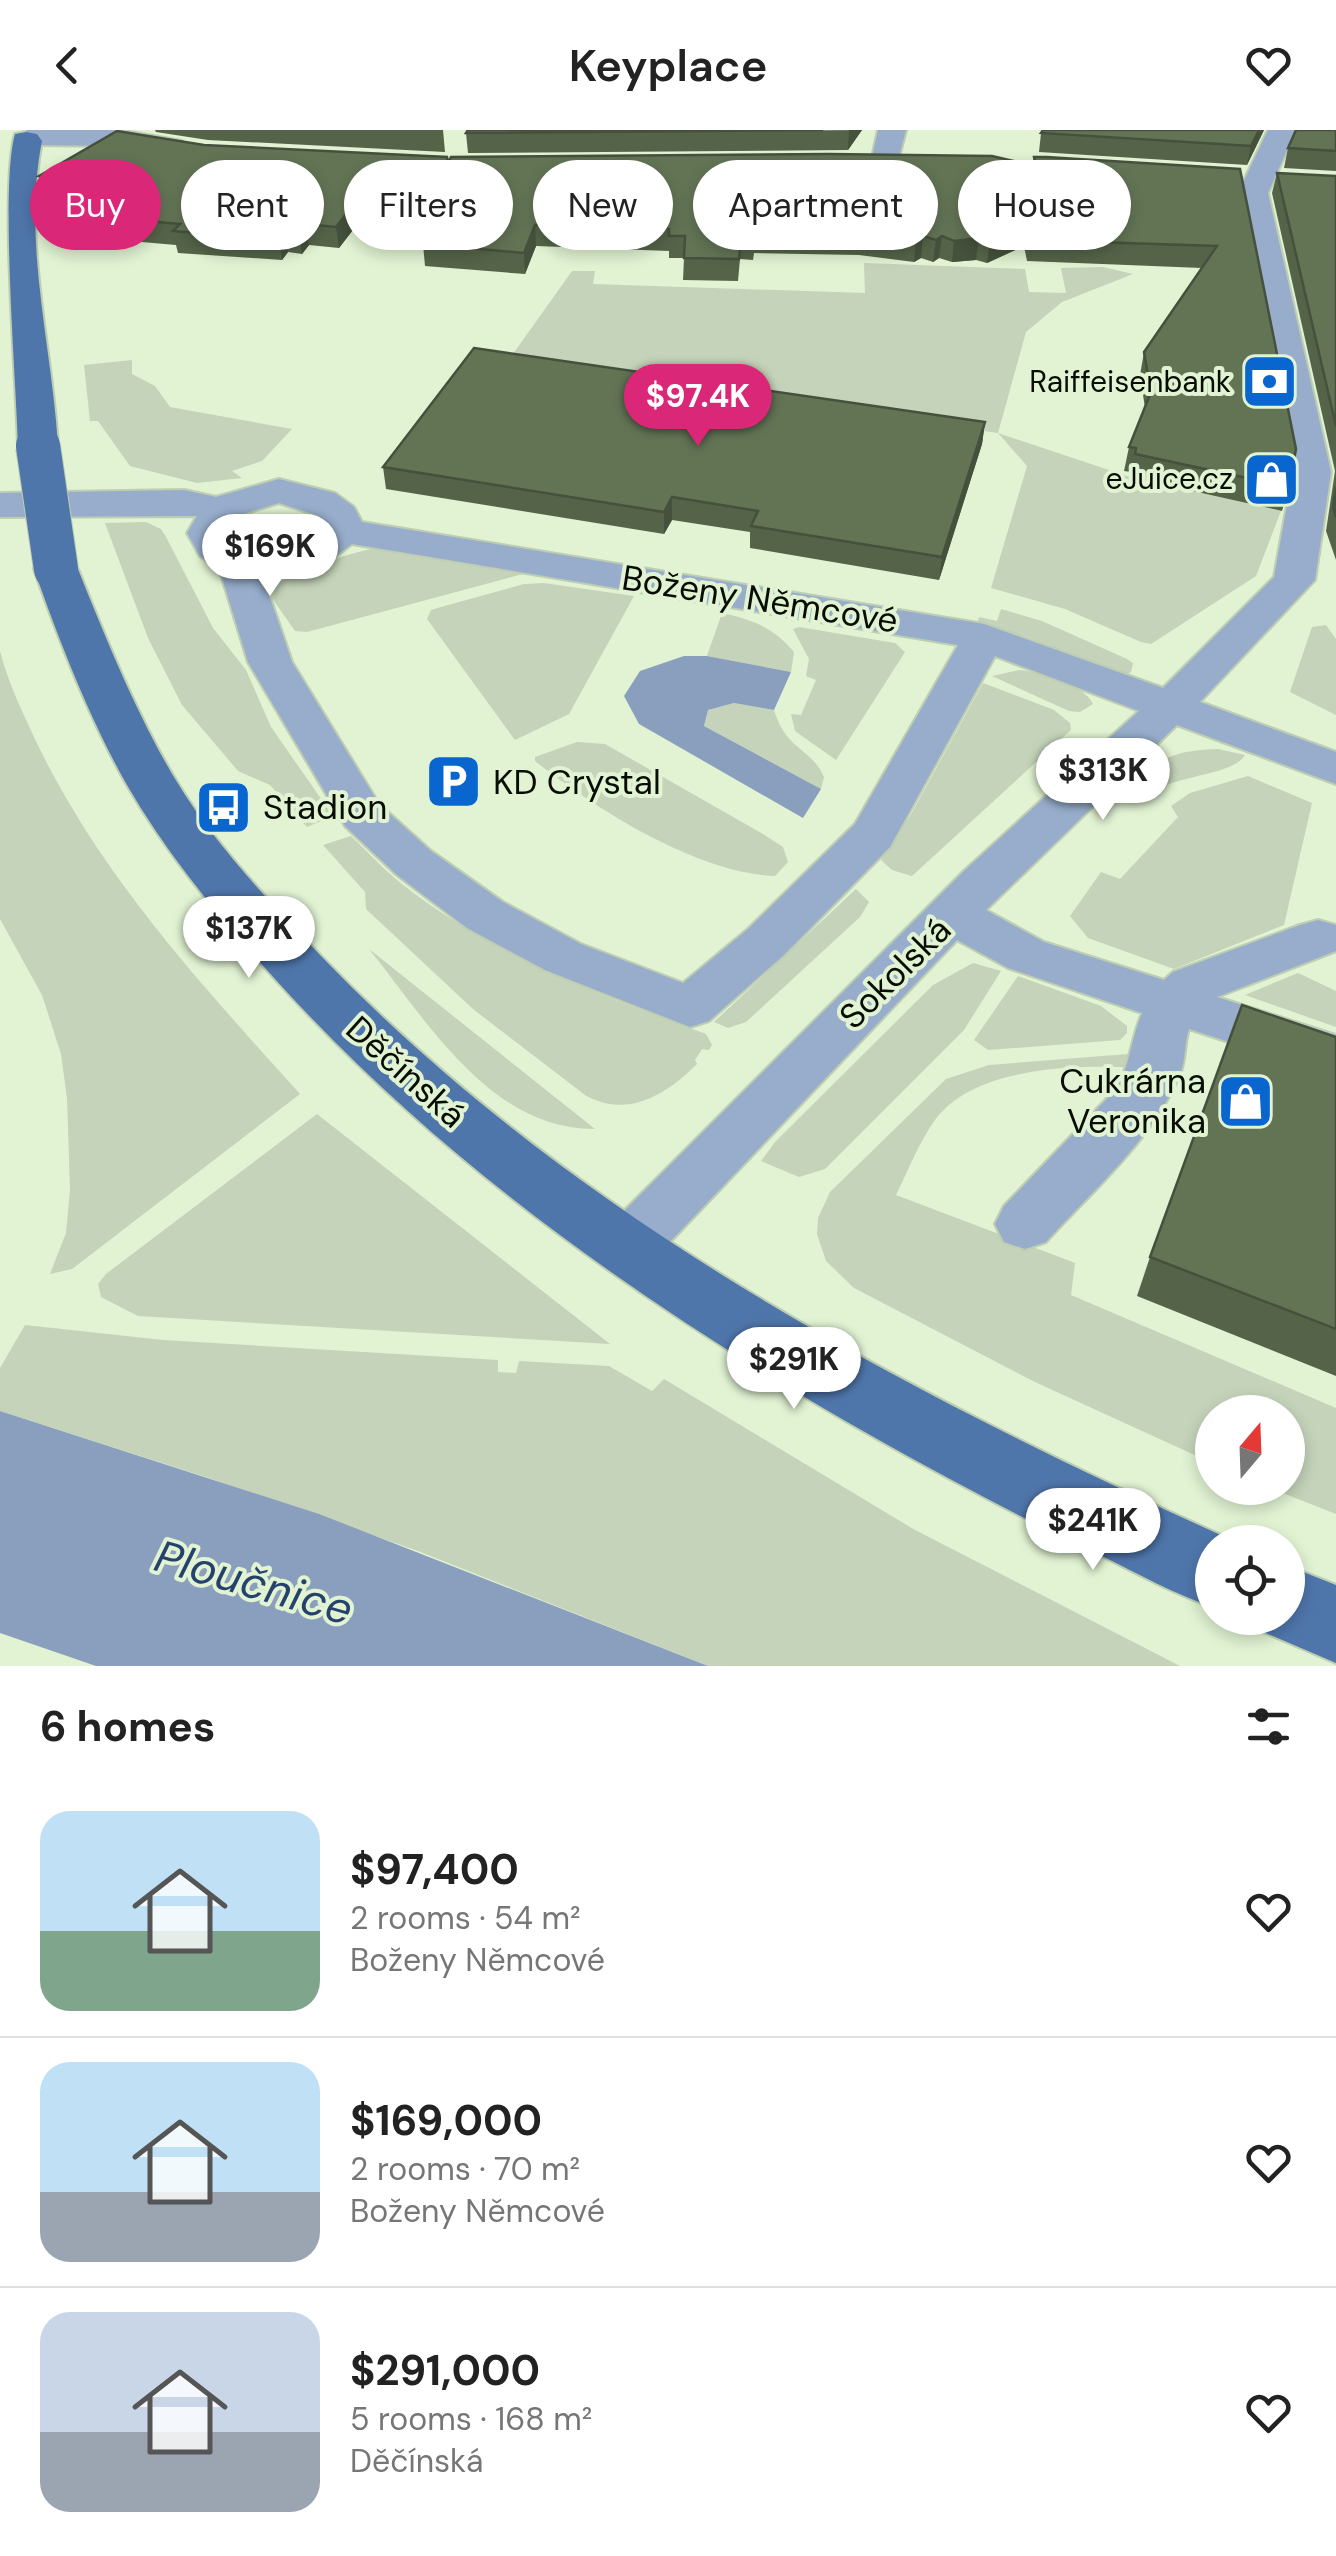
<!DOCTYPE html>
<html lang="en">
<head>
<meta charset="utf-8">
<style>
	:root { --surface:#fff; --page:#f6f6f6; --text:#222; --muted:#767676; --line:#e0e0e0; --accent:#db2777 }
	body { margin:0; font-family:"DM Sans",sans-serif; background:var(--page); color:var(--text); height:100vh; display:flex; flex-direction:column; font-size:38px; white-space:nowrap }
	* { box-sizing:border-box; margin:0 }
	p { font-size:32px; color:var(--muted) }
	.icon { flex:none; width:55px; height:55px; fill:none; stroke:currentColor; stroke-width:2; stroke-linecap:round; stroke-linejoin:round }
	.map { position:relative; height:1536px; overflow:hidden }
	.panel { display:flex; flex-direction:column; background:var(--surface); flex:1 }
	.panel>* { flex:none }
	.top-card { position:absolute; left:30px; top:30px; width:1278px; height:90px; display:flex; gap:20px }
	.needle { width:65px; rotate:19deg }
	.fabs { position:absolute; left:1195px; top:1265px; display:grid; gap:20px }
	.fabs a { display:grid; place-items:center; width:110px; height:110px; border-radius:50%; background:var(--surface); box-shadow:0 5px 15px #0003; font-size:50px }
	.price { position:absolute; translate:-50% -85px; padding:0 22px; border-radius:35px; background:#fff; color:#222; font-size:32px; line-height:65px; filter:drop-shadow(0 2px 5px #0008) }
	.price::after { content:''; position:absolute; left:50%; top:60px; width:30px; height:22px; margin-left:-15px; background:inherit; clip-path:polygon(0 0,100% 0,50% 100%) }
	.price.on { background:var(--accent); color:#fff }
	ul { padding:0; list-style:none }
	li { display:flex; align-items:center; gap:30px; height:250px; padding:0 40px }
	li+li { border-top:2px solid var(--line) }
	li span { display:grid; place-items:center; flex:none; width:280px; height:200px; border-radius:30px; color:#555 }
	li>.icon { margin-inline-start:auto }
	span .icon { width:120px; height:120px; fill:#fffc; stroke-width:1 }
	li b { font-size:42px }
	h2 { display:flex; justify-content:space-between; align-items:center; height:120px; padding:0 40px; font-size:42px }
	.pill { padding:0 35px; border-radius:45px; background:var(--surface); box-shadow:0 5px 15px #0003; font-size:35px; line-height:90px }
	.pill.on { background:var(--accent); color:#fff }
	header { display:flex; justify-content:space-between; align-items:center; height:130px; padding:0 40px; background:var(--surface); font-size:45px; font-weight:600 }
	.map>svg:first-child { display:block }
	.green { fill:#c4d3b9 }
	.water { fill:#899fbd }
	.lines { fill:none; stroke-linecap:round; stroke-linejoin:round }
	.minor-casing { stroke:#beceb2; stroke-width:4 }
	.major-casing { stroke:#beceb2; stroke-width:4 }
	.minor { fill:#97adcb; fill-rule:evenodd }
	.major { fill:#4f76ab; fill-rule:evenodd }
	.major-bridge-casing { stroke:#beceb2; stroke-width:46; stroke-linecap:butt }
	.major-bridge { stroke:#4f76ab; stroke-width:44 }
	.wall { fill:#556449 }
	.shaded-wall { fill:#45513c }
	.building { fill:#637455; stroke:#45513c; stroke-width:2.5 }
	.labels { text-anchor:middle; stroke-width:8; stroke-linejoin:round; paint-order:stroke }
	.far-poi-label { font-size:30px; fill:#080d04; stroke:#e1f3d3; text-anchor:end }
	.street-label { font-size:35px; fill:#080d04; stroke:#e1f3d3 }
	.poi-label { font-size:35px; fill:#080d04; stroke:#e1f3d3; text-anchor:start }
	.near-water-label { font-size:45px; font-style:italic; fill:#24426c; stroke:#e1f3d3 }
</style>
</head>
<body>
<header><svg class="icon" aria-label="back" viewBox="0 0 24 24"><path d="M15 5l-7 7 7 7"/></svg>Keyplace<svg class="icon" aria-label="heart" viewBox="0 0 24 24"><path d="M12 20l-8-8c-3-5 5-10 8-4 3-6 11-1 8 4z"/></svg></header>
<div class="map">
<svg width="1336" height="1536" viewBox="0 0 1336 1536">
	<rect width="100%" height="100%" fill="#e1f3d3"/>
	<g class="green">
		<path d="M864 133 1025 139 1029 162 1066 163 1061 138 1103 137 1133 144 1062 172 1026 202 998 303 1130 347 1281 381 1256 446 1151 514 1141 512 1065 479 991 458 1027 336 998 303 508 231 572 141H595L593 154 865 163Z"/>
		<path d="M132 230V244L155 256 170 277 292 299 262 331 232 341 242 348 197 353 130 336 98 291H90L84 235Z"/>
		<path d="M146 392 161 399 166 407 213 498 246 540 271 597 333 686 307 697 270 655 238 641 182 575 148 508 105 393Z"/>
		<path d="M401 412 527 443 307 502 295 501 267 461C303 434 357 422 401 412Z"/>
		<path d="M544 453 634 466 569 584 515 610 427 489 431 480 441 477 524 454Z"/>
		<path d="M1001 479 1042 491 1127 529 1133 533 1131 542 1122 547 1027 507 977 494 979 487 997 491Z"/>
		<path d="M722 483C753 490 773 497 794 522L791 542 707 526Z"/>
		<path d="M1326 495 1336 509V585L1290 562 1312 497Z"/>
		<path d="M799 497 895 513 905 522 836 630 795 601 791 584 801 585 816 550 806 546 809 529 793 499Z"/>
		<path d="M0 521C8 552 21 579 34 607 98 743 200 853 300 964L72 1139 50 1144 66 1103 70 1059 67 968 61 924 42 865 0 789Z"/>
		<path d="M1019 540C1042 542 1082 553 1093 574L1080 582 1069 581 992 546Z"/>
		<path d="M983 553 1054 580 1070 593 1071 600 912 746 892 740 881 730 910 686Z"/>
		<path d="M734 573 774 580C787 622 810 616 824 647L821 659 704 596 708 580Z"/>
		<path d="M577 612 605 614 763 704 783 717 788 732 775 746C696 743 596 679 535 631V627Z"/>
		<path d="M1218 619 1245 625C1232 647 1173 643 1143 668L1138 667C1147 626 1181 620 1218 619Z"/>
		<path d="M1248 646 1312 673 1284 795 1174 839 1088 808 1070 786 1101 742 1120 749 1178 687 1171 676 1190 663Z"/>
		<path d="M351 706C368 722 384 740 402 754 492 825 600 865 706 904L712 915 709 920 702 919 695 930 697 934C666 965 627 989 585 965L473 879 366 779 365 762 323 715Z"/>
		<path d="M856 759 869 772 860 787 746 892 728 898 714 892Z"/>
		<path d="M369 819 595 999C491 1000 427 891 369 819Z"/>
		<path d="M973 833 1001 841 964 900 825 1039 799 1047 761 1031 775 1012 933 855Z"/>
		<path d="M1298 843 1336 861V897L1245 865Z"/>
		<path d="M1018 846 1101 876 1127 896V903L1120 910 988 920 974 910Z"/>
		<path d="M1141 923 1136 938C1076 934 973 937 935 990 919 1012 908 1041 896 1065L1075 1133 1071 1165 1336 1278V1384L1270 1358H1288V1282H1212V1333L1035 1252 854 1158 826 1131 817 1104 818 1088 830 1062 946 949 989 935Z"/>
		<path d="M317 984 610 1214 138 1186 101 1167 98 1154 106 1144Z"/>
		<path d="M25 1195 163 1210 498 1230V1242L516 1243 519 1231 609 1236 652 1261 664 1249 915 1400 1180 1536H708L418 1421 206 1347 0 1281V1238Z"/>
	</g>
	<g class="water">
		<path d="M684 526H707L791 542 774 580 734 573 708 580 704 596 821 659 803 688 639 594 624 566 640 541Z"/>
		<path d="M0 1281 319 1384 708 1536H96L0 1503Z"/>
	</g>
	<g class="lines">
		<defs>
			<g id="minor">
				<path d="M27 0H119L182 11 186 17 182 23 172 26 109 16 37 15 27 12 23 6Z"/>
				<path d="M878 0H906L896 38H876L871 32Z"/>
				<path d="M1268 0H1296L1268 63 1331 342 1315 450 1200 572 1336 622V654L1177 595 986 780 1044 812 1164 850 1173 842 1300 795 1318 790 1336 795V821L1217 867 1336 905V947L1189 899C1184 914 1186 930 1180 944 1153 1009 1093 1060 1046 1112L1025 1119 1004 1112 995 1094 1004 1076 1117 958C1130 935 1131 909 1142 883L1008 838 957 810 648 1135 627 1142 606 1135 597 1117 606 1099 964 741 1139 581 995 526 890 717 784 825 709 891 690 897 545 840 467 798 397 745 345 696 248 532 219 438 200 426 187 403 197 386 0 387V363L184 360 216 367 279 349 335 363 354 377 362 392 984 494 1163 558 1274 447 1293 342 1238 63ZM279 373 319 386 323 395C308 425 245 438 227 403L240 385ZM352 414 958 515 855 694 748 799 683 853 581 814 503 772 431 721 379 674 292 532 263 447 324 435Z"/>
			</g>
			<g id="major">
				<path d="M26 2 37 4 42 11C22 113 52 214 58 316L52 325 38 328 24 325 18 316C16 247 0 57 15 4Z"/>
				<path d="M56 426 72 430 78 439C105 507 139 590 177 652 216 716 270 772 321 826 576 1091 905 1262 1236 1412H1212V1477C1175 1464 1138 1444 1102 1426 1026 1390 952 1351 879 1310 656 1184 447 1039 275 849 220 788 168 726 127 655 91 592 58 508 34 439L40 430Z"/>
				<path d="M1288 1436 1336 1455V1533L1261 1501 1255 1488H1288Z"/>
			</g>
		</defs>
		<use href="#minor" class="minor-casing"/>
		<use href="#major" class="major-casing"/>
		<use href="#minor" class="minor"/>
		<use href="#major" class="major"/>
		<defs>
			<path id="major-bridge" d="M38 316 56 439"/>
		</defs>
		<use href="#major-bridge" class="major-bridge-casing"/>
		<use href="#major-bridge" class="major-bridge"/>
	</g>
	<g class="wall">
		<path d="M155 0H443L445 22 208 10 156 2Z"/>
		<path d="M862 0 848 20 468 23 466 3Z"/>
		<path d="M1043 0H1264L1247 35 1039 22 1041 3Z"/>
		<path d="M1336 0V41L1284 38 1288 18Z"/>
		<path d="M204 15 448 33 1032 35 1034 27 1240 39 1289 357 1282 381 1130 347 1131 342 1124 341 1129 317 1145 278 1140 245 1144 222 1202 138 1027 131 1024 116 987 133 976 130 952 132 939 128 933 132 921 128 914 132 859 125 754 123 753 130 740 129 738 151 683 150 684 128H669V121L536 116 525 144 425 136 423 114 447 86 366 83 339 118 309 115 302 124 288 122 282 130 178 123 176 115 107 109 103 94 80 92 76 72 44 67 39 46Z"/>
		<path d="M1277 43 1336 46V430L1326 401 1335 341 1272 63Z"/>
		<path d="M985 292 982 314 939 450 750 418V402L672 390 664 404 386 359 383 337Z"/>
		<path d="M1336 907V1246L1137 1166 1150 1127Z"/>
	</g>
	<g class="shaded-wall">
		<path d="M849 0H862L848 20Z"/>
		<path d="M1259 0H1264L1247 35 1251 16Z"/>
		<path d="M363 62 366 83 339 118 336 97Z"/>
		<path d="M306 94 309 115 302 124 299 102Z"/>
		<path d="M535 95 536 116 525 144 524 123Z"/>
		<path d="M1027 95 1024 116 987 133 990 111Z"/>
		<path d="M284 101 288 122 282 130 279 109Z"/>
		<path d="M923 106 921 128 914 132 916 110Z"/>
		<path d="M942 106 939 128 933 132 936 110Z"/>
		<path d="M979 108 976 130 952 132 954 111Z"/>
		<path d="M985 292 982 314 939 450 942 427Z"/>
		<path d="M672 367V390L664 404V382Z"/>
	</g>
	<g class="building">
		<path d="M468 0H823L466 3Z"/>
		<path d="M1043 0H1259L1251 16 1041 3Z"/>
		<path d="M1296 0H1336V21L1288 18Z"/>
		<path d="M117 1 204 15 447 27 448 33 451 27 829 24 992 26 1036 36 1034 27H1046L1240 39 1296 319 1289 357 1135 324 1136 318 1129 317 1151 262 1144 222 1217 116 1031 110 1027 95 990 111 979 108 954 111 942 106 936 110 923 106 916 110 860 103 755 101 753 108H741L739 129 684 128 685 106H669V99L535 95 524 123 423 114 464 65 363 62 336 97 306 94 299 102 284 101 279 109 173 101 180 94 102 87 115 74 75 71 98 55 39 46Z"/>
		<path d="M1277 43 1336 46V296Z"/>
		<path d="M474 218 985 292 942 427 751 396 758 381 672 367 664 382 383 337Z"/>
		<path d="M1336 357V387L1333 378Z"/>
		<path d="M1242 875 1336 907V1199L1150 1127Z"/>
	</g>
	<defs>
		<symbol id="bank-square" viewBox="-11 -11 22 22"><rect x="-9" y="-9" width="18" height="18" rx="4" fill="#0a66cf" stroke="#e1f3d3"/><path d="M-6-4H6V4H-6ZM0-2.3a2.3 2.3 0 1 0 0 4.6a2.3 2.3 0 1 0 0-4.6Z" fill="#fff"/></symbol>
		<symbol id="shop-square" viewBox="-11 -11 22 22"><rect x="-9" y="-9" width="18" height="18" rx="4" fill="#0a66cf" stroke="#e1f3d3"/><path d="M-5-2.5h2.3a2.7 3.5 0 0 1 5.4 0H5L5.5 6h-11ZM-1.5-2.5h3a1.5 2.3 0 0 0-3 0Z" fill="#fff"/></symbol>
		<symbol id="parking-square" viewBox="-11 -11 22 22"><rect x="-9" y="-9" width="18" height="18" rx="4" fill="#0a66cf" stroke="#e1f3d3"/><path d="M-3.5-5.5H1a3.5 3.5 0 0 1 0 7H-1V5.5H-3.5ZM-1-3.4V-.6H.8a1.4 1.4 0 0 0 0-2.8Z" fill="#fff"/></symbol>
		<symbol id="bus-square" viewBox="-11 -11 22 22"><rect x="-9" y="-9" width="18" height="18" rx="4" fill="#0a66cf" stroke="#e1f3d3"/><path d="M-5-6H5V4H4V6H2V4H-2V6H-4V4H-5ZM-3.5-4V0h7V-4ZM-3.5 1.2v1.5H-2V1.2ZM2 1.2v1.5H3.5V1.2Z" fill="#fff"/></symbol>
	</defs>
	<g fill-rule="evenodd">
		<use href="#bank-square" x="1238" y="220" width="63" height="63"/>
		<use href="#shop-square" x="1240" y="318" width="63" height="63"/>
		<use href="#parking-square" x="422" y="620" width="63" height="63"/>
		<use href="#bus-square" x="192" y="646" width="63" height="63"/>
		<use href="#shop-square" x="1214" y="940" width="63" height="63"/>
	</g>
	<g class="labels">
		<g class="far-poi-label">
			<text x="1231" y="262">Raiffeisenbank</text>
			<text x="1233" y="359">eJuice.cz</text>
		</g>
		<g class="street-label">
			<text transform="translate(760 469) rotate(9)" y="12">Boženy Němcové</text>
			<text transform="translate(895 843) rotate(-45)" y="12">Sokolská</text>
			<text transform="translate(406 942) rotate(42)" y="12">Děčínská</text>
		</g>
		<g class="poi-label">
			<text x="493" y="664">KD Crystal</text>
			<text x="263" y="689">Stadion</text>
			<text x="1206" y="963" text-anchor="end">Cukrárna<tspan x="1206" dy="40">Veronika</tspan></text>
		</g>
		<g class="near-water-label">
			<text transform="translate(254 1452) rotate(16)" y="16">Ploučnice</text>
		</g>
	</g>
</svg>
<div class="fabs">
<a><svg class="needle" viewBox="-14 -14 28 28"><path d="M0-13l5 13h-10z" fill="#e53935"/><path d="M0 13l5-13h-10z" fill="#767676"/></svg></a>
<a><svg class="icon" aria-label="locate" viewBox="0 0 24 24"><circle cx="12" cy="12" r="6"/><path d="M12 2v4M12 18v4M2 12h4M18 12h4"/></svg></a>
</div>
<b class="price on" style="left:698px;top:319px">$97.4K</b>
<b class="price" style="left:270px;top:469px">$169K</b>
<b class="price" style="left:1103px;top:693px">$313K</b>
<b class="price" style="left:249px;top:851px">$137K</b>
<b class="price" style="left:794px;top:1282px">$291K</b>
<b class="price" style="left:1093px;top:1443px">$241K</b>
<div class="top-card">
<a class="pill on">Buy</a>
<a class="pill">Rent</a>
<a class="pill">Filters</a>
<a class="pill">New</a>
<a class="pill">Apartment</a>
<a class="pill">House</a>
</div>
</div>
<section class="panel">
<h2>6 homes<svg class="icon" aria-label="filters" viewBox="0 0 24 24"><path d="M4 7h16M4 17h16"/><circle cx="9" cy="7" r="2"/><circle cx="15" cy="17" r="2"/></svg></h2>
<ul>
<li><span style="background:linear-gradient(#bfe0f5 60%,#7fa58c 0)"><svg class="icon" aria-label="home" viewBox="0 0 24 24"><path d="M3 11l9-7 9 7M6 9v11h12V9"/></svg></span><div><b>$97,400</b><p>2 rooms · 54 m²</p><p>Boženy Němcové</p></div><svg class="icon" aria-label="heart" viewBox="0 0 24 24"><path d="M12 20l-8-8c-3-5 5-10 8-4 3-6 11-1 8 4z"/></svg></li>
<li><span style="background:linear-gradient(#bfe0f5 65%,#9aa5b1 0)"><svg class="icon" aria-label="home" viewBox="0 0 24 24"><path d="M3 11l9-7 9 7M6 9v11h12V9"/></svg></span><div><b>$169,000</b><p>2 rooms · 70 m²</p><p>Boženy Němcové</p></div><svg class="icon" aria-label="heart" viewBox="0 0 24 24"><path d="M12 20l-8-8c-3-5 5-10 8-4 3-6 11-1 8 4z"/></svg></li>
<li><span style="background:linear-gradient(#c9d6e8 60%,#9aa5b1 0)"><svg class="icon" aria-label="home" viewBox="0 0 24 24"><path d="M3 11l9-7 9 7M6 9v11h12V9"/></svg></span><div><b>$291,000</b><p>5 rooms · 168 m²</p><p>Děčínská</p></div><svg class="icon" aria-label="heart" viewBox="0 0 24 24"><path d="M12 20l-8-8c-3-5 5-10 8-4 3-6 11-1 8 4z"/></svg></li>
</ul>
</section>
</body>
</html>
